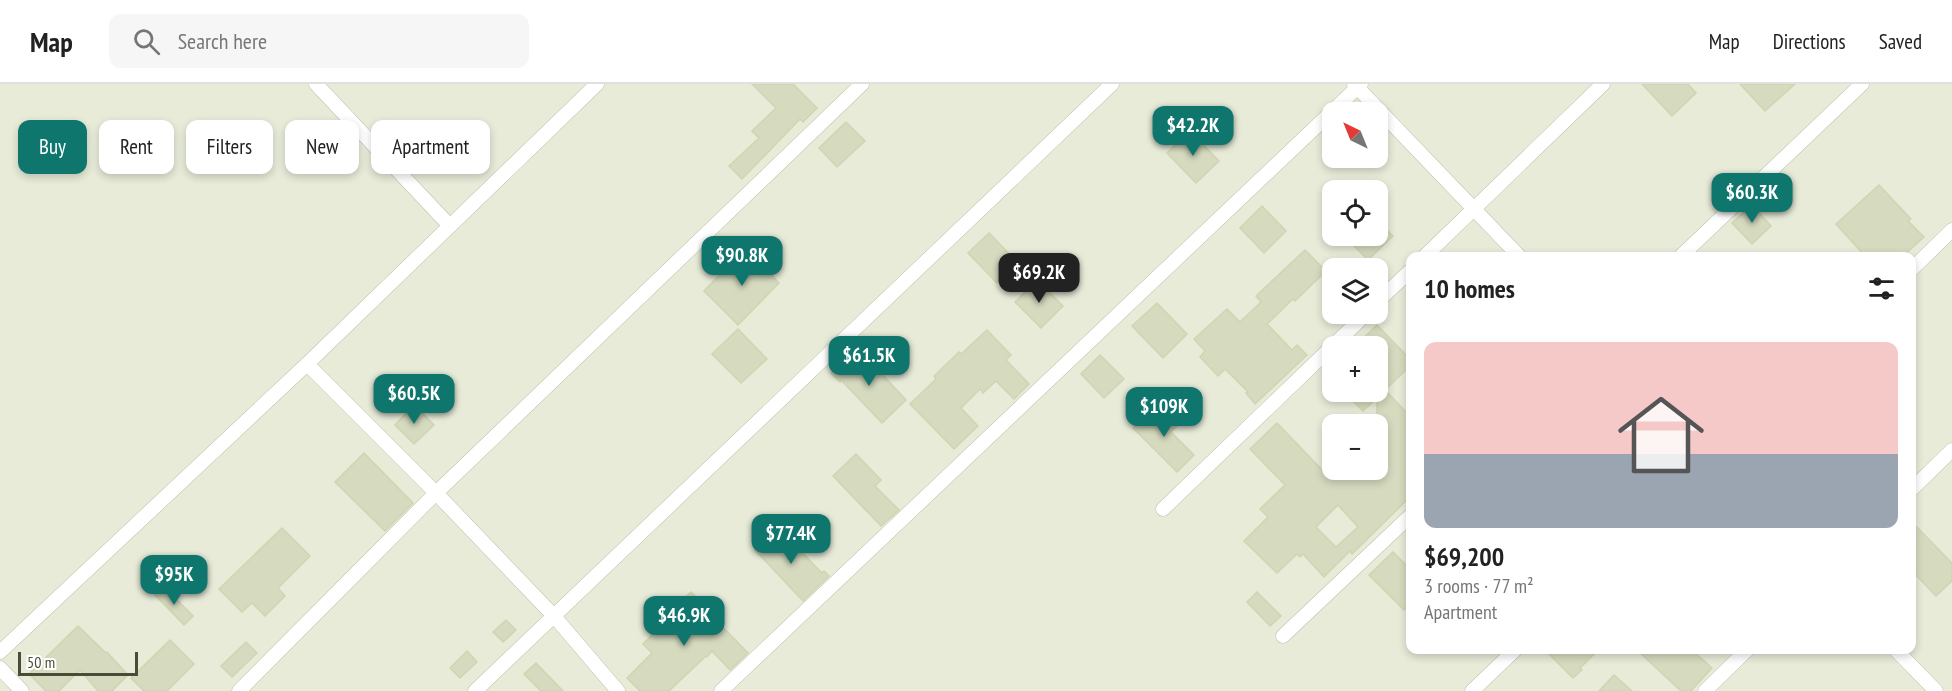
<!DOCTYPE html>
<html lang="en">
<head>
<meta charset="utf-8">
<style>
	:root { --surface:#fff; --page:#f6f6f6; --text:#222; --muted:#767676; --line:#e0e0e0; --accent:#0f766e }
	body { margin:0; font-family:"PT Sans Narrow",sans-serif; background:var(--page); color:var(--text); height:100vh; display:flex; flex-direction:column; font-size:22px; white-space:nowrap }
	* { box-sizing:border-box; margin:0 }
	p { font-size:20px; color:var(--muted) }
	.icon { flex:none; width:33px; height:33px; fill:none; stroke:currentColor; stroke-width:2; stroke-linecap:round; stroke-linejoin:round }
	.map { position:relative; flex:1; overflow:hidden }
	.drawer { position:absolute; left:1406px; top:168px; width:510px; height:402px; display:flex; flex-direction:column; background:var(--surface); border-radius:12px; box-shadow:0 3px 9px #0003 }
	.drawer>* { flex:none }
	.banner { position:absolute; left:18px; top:36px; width:570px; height:54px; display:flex; gap:12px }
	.needle { width:39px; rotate:317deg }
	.buttons { position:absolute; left:1322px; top:18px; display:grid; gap:12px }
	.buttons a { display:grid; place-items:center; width:66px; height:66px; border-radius:12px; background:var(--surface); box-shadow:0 3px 9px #0003; font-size:30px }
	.scale { position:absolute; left:18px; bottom:15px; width:120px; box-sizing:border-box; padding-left:6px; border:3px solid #494c37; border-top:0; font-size:16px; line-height:21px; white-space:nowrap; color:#494c37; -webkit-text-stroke:4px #fff; paint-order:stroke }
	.price { position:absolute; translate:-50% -51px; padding:0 14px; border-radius:12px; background:var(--accent); color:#fff; font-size:20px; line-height:39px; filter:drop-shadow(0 2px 3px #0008) }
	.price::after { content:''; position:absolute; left:50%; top:36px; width:18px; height:14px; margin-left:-9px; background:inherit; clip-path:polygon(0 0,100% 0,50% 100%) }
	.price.current { background:#222; color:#fff }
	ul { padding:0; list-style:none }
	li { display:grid; align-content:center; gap:12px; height:318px; padding:0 18px }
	li span { display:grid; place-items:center; height:186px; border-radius:12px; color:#555 }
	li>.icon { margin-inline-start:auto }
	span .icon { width:108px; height:108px; fill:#fffc; stroke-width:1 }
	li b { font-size:26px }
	h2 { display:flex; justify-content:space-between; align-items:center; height:72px; padding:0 18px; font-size:26px }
	.tag { padding:0 21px; border-radius:12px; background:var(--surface); box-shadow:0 3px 9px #0003; font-size:21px; line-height:54px }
	.tag.current { background:var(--accent); color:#fff }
	header { display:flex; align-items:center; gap:36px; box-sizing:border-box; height:84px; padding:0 30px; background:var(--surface); border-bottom:2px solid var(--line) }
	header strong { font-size:28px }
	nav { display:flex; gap:33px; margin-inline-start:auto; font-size:21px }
	.search { width:420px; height:54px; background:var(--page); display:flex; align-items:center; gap:15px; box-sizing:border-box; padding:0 21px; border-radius:12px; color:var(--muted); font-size:22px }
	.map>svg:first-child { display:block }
	.residential { fill:#e7ebd8; fill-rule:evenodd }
	.building { fill:#d6dabf; stroke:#d0d5b1; stroke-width:1.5; fill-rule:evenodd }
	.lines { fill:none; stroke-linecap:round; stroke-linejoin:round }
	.minor-casing { stroke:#bfc3ac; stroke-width:15 }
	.minor { stroke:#fff; stroke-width:14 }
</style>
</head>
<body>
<header>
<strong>Map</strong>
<div class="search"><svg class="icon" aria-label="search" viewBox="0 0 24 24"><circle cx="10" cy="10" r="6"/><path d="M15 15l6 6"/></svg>Search here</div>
<nav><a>Map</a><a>Directions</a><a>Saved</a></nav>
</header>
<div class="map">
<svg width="1952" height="607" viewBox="0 0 1952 607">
	<rect width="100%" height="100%" fill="#f4f7eb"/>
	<path class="residential" d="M0 0H1952V607H0ZM1332 28H1377V74H1332ZM1332 106H1377V152H1332ZM1410 172H1911V566H1410ZM1332 184H1377V230H1332ZM1332 262H1377V308H1332ZM1332 340H1377V386H1332Z"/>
	<g class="building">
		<path d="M752 0H793L817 24 803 38 800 35 742 95 729 82 759 54 752 47 776 24Z"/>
		<path d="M1642 0H1688L1696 9 1672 32Z"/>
		<path d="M1740 0H1795L1765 27Z"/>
		<path d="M846 38 865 57 837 83 819 64Z"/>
		<path d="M1190 47 1219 77 1196 99 1167 69Z"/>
		<path d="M1879 101 1911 135 1908 137 1924 153 1903 172H1865L1836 140Z"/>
		<path d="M1752 121 1771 142 1752 160 1732 139Z"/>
		<path d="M1262 122 1286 147 1264 169 1240 144Z"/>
		<path d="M1377 136 1393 152 1368 176 1344 152H1377Z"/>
		<path d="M989 149 1018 179 997 199 968 169Z"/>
		<path d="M745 164 779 199 738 241 704 207Z"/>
		<path d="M1305 166 1326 187 1295 217 1293 215 1267 240 1292 266 1297 261 1307 271 1255 320 1246 309 1248 308 1225 285 1218 292 1200 273 1205 267 1194 255 1227 225 1240 238 1261 218 1256 212Z"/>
		<path d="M1037 196 1063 222 1041 244 1015 218Z"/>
		<path d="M1157 219 1187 250 1163 274 1132 242Z"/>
		<path d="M1377 241 1410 275V282L1385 306 1410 332V413L1352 470 1350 467 1324 493 1303 470 1300 473 1297 470 1277 489 1244 457 1268 433 1260 425 1285 401 1250 365 1277 339 1328 392 1335 386H1377V314L1363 327 1344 308H1377V262H1355ZM1338 421 1358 443 1336 463 1316 443Z"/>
		<path d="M738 245 767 275 741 299 712 270Z"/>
		<path d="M987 246 1011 271 1006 276 1029 300 1014 315 996 297 983 309 980 305 961 324 978 342 954 365 910 320 936 295 934 292 959 268 961 270Z"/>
		<path d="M855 267 879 291 881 289 906 316 882 339 841 296 840 298 831 289Z"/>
		<path d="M1100 271 1124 295 1104 314 1081 290Z"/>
		<path d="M414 321 434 341 414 360 395 341Z"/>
		<path d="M1156 321 1177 342 1171 348 1194 371 1177 388 1133 344Z"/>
		<path d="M364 369 413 419 385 447 335 398Z"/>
		<path d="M856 370 881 396 875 402 899 426 881 442 833 392Z"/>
		<path d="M1911 437 1952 479V497L1936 512 1911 486Z"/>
		<path d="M282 444 310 472 278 504 285 512 265 532 252 519 242 528 219 505Z"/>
		<path d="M778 444 822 489 824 487 829 492 803 517 755 466Z"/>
		<path d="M1393 468 1410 485V520L1404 526 1369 491Z"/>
		<path d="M163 502 193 532 184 541 155 511Z"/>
		<path d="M691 508 700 517 698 518 748 569 730 586 712 567 707 573 706 572 669 607H640L627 594 652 569 643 560 661 542 658 539Z"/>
		<path d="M1257 508 1281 532 1270 542 1247 518Z"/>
		<path d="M506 536 516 546 503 558 493 548Z"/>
		<path d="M78 542 106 569 107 568 128 591 112 607H98L80 586 59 607H46L29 590Z"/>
		<path d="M170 556 194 580 167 607H144L131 594Z"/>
		<path d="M246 558 257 569 232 593 221 582Z"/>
		<path d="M1545 566H1598L1580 584 1582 586 1573 594Z"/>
		<path d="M1637 566H1692L1712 584 1691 607H1681Z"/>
		<path d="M467 567 477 578 460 594 450 584Z"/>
		<path d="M536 579 563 607H541L524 590Z"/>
		<path d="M1614 591 1632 607H1599Z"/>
	</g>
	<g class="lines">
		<defs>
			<g id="minor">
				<path d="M316 0 450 142"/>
				<path d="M1354 0 1519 172"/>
				<path d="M1425 172 1603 0"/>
				<path d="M1681 172 1862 0"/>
				<path d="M1911 186 1952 146"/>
				<path d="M1377 218 1410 187"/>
				<path d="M307 280 436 409 553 531 618 607"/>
				<path d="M1911 406 1952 366"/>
				<path d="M1163 425 1366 230"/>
				<path d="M1283 552 1410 432"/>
				<path d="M1896 566 1936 607"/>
				<path d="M0 568 307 280 597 0"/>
				<path d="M0 584 22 607"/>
				<path d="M239 607 436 409 862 0"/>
				<path d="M475 607 1112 0"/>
				<path d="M721 607 1361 0"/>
				<path d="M1472 607 1515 566"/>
				<path d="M1705 607 1747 566"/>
			</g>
		</defs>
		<use href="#minor" class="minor-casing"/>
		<use href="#minor" class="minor"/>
	</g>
</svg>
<div class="buttons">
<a><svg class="needle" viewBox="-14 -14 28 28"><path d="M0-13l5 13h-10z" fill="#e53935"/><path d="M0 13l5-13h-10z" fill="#767676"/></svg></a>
<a><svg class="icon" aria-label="locate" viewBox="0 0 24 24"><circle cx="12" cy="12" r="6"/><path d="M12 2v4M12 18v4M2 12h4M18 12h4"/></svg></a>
<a><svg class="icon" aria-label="layers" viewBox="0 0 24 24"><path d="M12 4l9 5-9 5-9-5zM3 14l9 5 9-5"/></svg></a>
<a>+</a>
<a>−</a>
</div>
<div class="scale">50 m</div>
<b class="price" style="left:1193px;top:73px">$42.2K</b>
<b class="price" style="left:1752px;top:140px">$60.3K</b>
<b class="price" style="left:742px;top:203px">$90.8K</b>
<b class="price current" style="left:1039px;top:220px">$69.2K</b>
<b class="price" style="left:869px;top:303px">$61.5K</b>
<b class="price" style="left:414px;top:341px">$60.5K</b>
<b class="price" style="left:1164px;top:354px">$109K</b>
<b class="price" style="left:791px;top:481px">$77.4K</b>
<b class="price" style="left:174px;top:522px">$95K</b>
<b class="price" style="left:684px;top:563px">$46.9K</b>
<div class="banner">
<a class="tag current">Buy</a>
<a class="tag">Rent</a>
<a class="tag">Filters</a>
<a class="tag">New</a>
<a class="tag">Apartment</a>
</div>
<section class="drawer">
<h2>10 homes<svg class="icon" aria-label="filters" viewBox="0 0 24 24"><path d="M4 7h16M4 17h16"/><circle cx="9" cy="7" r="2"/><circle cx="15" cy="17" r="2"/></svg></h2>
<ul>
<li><span style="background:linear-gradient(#f6c9c9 60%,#9aa5b1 0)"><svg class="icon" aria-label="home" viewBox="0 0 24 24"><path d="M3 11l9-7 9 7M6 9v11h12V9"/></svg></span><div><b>$69,200</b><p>3 rooms · 77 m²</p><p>Apartment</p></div></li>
</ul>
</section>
</div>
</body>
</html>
